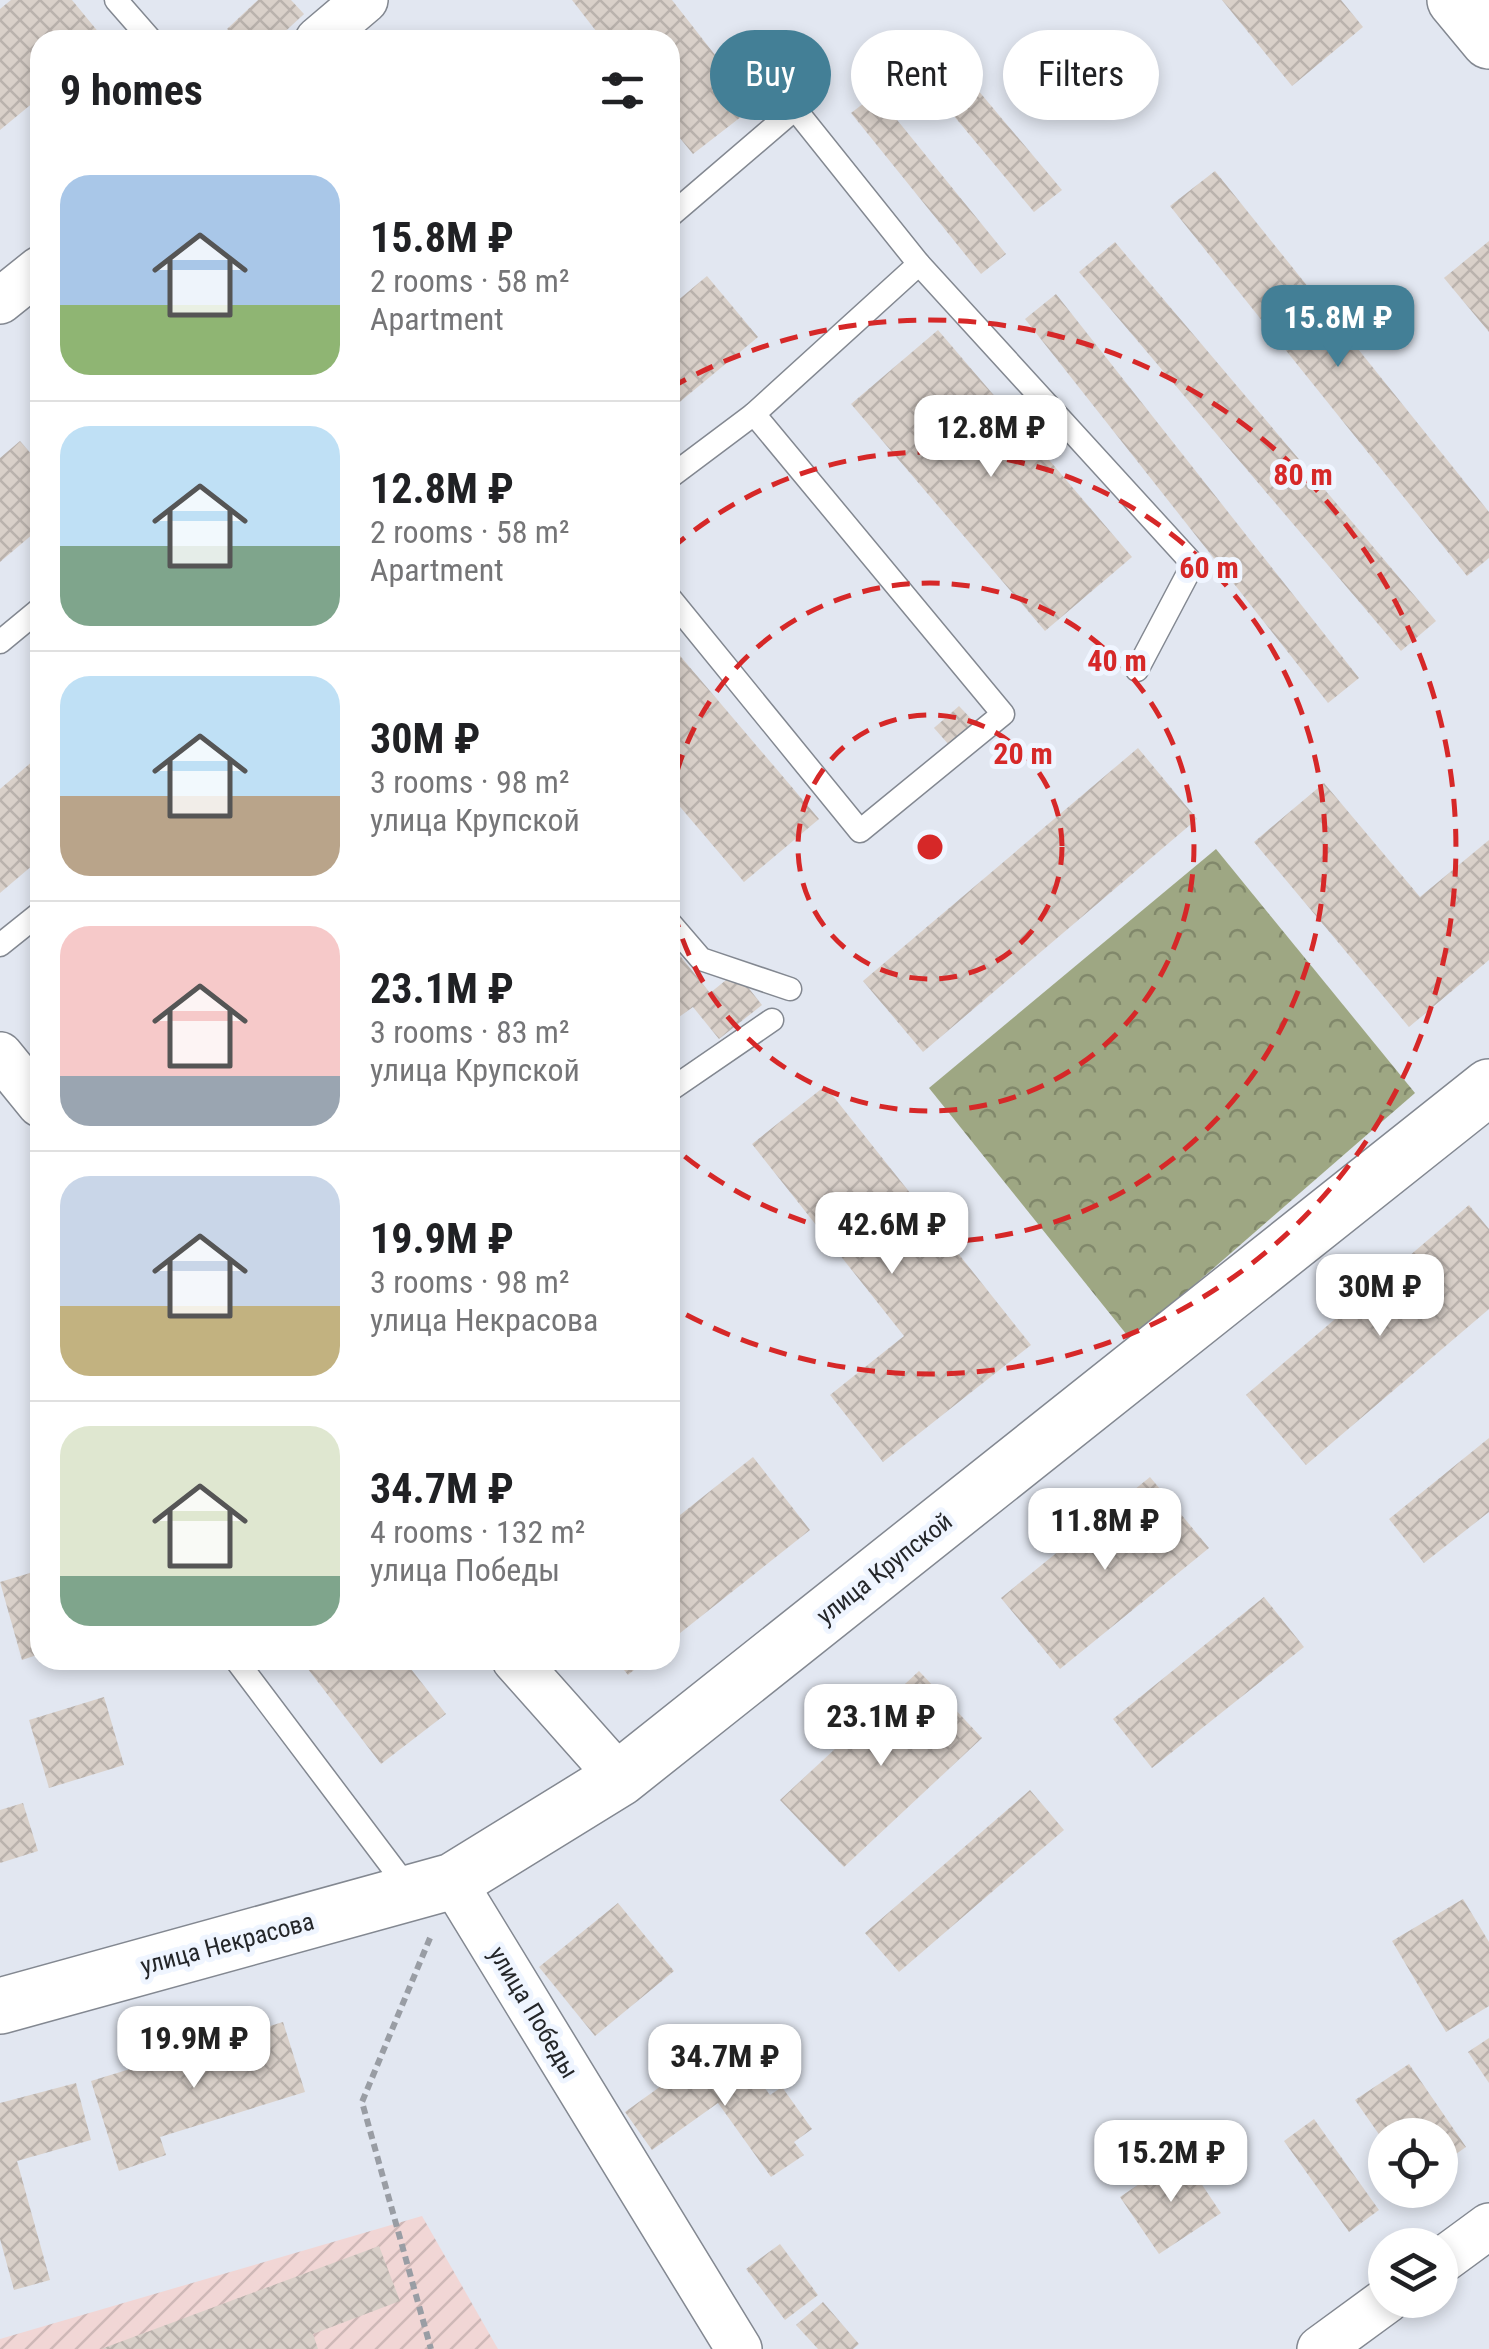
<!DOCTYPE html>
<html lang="en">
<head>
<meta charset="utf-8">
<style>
	:root { --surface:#fff; --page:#f2f2f2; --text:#202124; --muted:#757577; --line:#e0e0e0; --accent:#437f96 }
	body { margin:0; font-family:"Roboto Condensed",sans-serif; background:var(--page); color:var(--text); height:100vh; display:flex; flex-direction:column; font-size:38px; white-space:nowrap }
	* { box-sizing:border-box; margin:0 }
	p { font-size:32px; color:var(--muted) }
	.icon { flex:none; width:55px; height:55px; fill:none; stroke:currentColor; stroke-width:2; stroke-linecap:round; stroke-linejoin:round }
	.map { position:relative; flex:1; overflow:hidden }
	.details { position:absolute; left:30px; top:30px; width:650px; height:1640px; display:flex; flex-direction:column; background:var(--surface); border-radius:30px; box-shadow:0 5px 15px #0003 }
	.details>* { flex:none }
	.guide { position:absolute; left:710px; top:30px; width:628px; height:90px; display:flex; gap:20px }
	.tools { position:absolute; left:1368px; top:2118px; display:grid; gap:20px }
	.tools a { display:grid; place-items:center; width:90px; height:90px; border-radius:50%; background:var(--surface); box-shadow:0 5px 15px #0003; font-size:50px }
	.price { position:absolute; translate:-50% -85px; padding:0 22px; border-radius:20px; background:#fff; color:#222; font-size:32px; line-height:65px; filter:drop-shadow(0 2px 5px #0008) }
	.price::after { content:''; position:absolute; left:50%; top:60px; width:30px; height:22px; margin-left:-15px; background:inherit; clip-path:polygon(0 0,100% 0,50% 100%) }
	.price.current { background:var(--accent); color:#fff }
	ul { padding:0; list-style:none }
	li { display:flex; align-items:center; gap:30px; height:250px; padding:0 30px }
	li+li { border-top:2px solid var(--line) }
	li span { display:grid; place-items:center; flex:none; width:280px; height:200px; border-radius:30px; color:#555 }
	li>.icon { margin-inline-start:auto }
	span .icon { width:120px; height:120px; fill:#fffc; stroke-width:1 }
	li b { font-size:42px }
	h2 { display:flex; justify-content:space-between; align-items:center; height:120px; padding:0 30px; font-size:42px }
	.tag { padding:0 35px; border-radius:45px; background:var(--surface); box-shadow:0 5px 15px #0003; font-size:35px; line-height:90px }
	.tag.current { background:var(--accent); color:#fff }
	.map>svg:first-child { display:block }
	.industrial { fill:url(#industrial-furrows) }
	.forest { fill:url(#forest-crowns) }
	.building { fill:url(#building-cross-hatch) }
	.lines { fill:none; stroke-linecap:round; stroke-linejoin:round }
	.service-casing { stroke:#838891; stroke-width:25 }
	.minor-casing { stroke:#838891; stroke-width:48 }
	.tertiary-casing { stroke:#838891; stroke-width:58 }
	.path { stroke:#999da4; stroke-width:6; stroke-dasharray:8 5; stroke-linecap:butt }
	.service { stroke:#fff; stroke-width:22 }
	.minor { stroke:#fff; stroke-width:45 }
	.tertiary { stroke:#fff; stroke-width:55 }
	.ring { fill:none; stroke:#d62828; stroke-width:5; stroke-dasharray:18 12 }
	.labels { text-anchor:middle; stroke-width:10; stroke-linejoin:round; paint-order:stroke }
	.street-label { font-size:25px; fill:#242629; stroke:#eff5ff }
	.centre { fill:#d62828; stroke:#eff5ff; stroke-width:5 }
	.ring-label { font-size:30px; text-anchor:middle; font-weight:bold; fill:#d62828; stroke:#eff5ff; stroke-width:10; stroke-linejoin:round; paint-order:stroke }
</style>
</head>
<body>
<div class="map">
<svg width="1489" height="2349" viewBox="0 0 1489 2349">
	<defs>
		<pattern id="industrial-furrows" width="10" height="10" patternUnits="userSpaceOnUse" patternTransform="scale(2.5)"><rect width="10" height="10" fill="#f1d6d5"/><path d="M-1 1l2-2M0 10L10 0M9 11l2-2" fill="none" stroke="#ceb8b7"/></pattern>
		<pattern id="forest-crowns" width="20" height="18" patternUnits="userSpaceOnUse" patternTransform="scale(2.5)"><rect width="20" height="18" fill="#9ea783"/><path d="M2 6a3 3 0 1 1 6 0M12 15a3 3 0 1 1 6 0" fill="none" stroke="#81886b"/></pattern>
		<pattern id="building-cross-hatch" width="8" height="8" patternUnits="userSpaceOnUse" patternTransform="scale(2.5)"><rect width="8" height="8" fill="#d9d0c9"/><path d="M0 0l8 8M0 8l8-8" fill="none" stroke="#bab2ad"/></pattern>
	</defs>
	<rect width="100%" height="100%" fill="#e2e7f1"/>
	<path class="industrial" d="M422 2216 498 2349H0V2339Z"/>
	<path class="forest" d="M1216 849 1415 1093 1131 1340 929 1088Z"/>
	<g class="building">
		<path d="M11 0H72L105 40H40V97L0 130V9Z"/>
		<path d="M258 0H291L304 14 276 40H237L227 29Z"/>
		<path d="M572 0H672L755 106 693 154 670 126V40H603Z"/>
		<path d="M1222 0H1341L1363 27 1292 86Z"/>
		<path d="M940 45 1062 190 1034 212 913 67Z"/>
		<path d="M876 94 1006 254 981 274 851 113Z"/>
		<path d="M1215 171 1489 512V558L1467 576 1170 206Z"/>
		<path d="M1489 241V332L1444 278Z"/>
		<path d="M1115 242 1436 621 1401 651 1079 272Z"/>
		<path d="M707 276 758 337 670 410V307Z"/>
		<path d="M1056 294 1359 678 1328 703 1025 319Z"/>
		<path d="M938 330 1132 557 1045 631 851 404Z"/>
		<path d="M20 441 40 464V528L0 562V458Z"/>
		<path d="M670 644 819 819 744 882 670 795Z"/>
		<path d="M959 706 976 724 950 746 934 728Z"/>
		<path d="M1138 748 1197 819 923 1052 863 981Z"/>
		<path d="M40 755V859L0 893V789Z"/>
		<path d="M1324 783 1420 897 1489 840V960L1409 1027 1254 842Z"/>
		<path d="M670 943 710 993 736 972 762 1005 719 1039 693 1007 679 1017 670 1005Z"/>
		<path d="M825 1086 1031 1345 883 1462 830 1395 904 1336 752 1144Z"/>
		<path d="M1469 1205 1489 1229V1309L1306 1465 1246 1395Z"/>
		<path d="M1489 1438V1512L1424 1563 1389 1519Z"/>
		<path d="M753 1457 810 1530 670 1641V1523Z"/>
		<path d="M1150 1477 1209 1548 1060 1669 1001 1598Z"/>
		<path d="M40 1570V1654L22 1660 0 1582Z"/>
		<path d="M1264 1597 1304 1647 1152 1768 1113 1719Z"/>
		<path d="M301 1660H404L446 1714 381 1764Z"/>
		<path d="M616 1660H646L628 1675Z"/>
		<path d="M919 1671 982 1738 844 1867 780 1800Z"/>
		<path d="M104 1697 124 1765 49 1788 29 1720Z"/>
		<path d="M1030 1790 1064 1830 899 1972 865 1933Z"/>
		<path d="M23 1803 38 1851 0 1863V1810Z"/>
		<path d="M1463 1899 1489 1942V2006L1446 2032 1392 1941Z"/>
		<path d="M618 1903 674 1971 595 2036 539 1967Z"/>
		<path d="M283 2022 305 2092 160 2137 166 2155 119 2171 91 2081Z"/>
		<path d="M1489 2038V2083L1468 2052Z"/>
		<path d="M722 2042 749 2080 756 2076 770 2095 782 2087 812 2129 794 2142 804 2155 771 2177 718 2103 652 2150 625 2112Z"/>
		<path d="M1409 2064 1466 2147 1440 2165V2135H1385V2143L1355 2100Z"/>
		<path d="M76 2083 91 2140 17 2161 50 2280 14 2290 0 2239V2103Z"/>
		<path d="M1314 2119 1379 2210 1349 2232 1284 2141Z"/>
		<path d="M1182 2155 1221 2213 1159 2254 1120 2197Z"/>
		<path d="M780 2244 818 2295 785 2320 746 2269Z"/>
		<path d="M379 2246 400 2301 313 2334 318 2349H101Z"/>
		<path d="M823 2302 859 2344 853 2349H818L796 2325Z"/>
	</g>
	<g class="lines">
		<defs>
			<g id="service">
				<path d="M116 0 151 40"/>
				<path d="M670 216 795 109 919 264 754 414"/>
				<path d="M919 264 1193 564 1137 670"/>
				<path d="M670 477 754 414 1003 714 860 831 670 598"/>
				<path d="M0 642 40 609"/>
				<path d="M670 923 701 959 790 989"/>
				<path d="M0 945 40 913"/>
				<path d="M670 1090 772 1020"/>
				<path d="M236 1660 411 1892"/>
			</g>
			<g id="minor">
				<path d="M318 40 365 0"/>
				<path d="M0 301 40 269"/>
				<path d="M0 1055 40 1104"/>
				<path d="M515 1660 620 1778"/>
				<path d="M453 1881 739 2349"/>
				<path d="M1440 2262 1489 2226"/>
				<path d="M1320 2349 1387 2300"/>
			</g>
			<g id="tertiary">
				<path d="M1455 0 1489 41"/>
				<path d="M0 2006 453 1881 620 1778 1489 1087"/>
			</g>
		</defs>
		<use href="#service" class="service-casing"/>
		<use href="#minor" class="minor-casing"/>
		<use href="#tertiary" class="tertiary-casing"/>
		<path class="path" d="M430 1938 362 2102 431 2349"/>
		<use href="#service" class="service"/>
		<use href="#minor" class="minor"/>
		<use href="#tertiary" class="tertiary"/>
	</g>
	<g class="ring">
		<circle cx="930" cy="847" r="132"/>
		<path d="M670 801A264 264 0 1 1 670 893"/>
		<path d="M671 549A395 395 0 1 1 671 1145"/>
		<path d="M670 388A527 527 0 1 1 670 1306"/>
	</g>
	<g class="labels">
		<g class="street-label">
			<text transform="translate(884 1568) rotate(-38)" y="9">улица Крупской</text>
			<text transform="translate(227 1943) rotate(-15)" y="9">улица Некрасова</text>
			<text transform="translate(534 2012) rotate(59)" y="9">улица Победы</text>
		</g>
	</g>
	<circle cx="930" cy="847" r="15" class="centre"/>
	<g class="ring-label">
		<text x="1303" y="485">80 m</text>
		<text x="1209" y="578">60 m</text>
		<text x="1117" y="671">40 m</text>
		<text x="1023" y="764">20 m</text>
	</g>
</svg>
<div class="tools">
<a><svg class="icon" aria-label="locate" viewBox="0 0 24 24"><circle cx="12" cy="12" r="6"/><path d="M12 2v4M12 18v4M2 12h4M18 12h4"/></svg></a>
<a><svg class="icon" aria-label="layers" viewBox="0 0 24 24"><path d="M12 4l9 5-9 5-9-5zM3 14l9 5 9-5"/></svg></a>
</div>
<b class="price current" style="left:1338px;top:370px">15.8M ₽</b>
<b class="price" style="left:991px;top:480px">12.8M ₽</b>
<b class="price" style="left:892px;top:1277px">42.6M ₽</b>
<b class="price" style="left:1380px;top:1339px">30M ₽</b>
<b class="price" style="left:1105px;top:1573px">11.8M ₽</b>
<b class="price" style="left:881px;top:1769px">23.1M ₽</b>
<b class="price" style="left:194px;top:2091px">19.9M ₽</b>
<b class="price" style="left:725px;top:2109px">34.7M ₽</b>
<b class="price" style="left:1171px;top:2205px">15.2M ₽</b>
<div class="guide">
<a class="tag current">Buy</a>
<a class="tag">Rent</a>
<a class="tag">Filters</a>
</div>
<section class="details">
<h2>9 homes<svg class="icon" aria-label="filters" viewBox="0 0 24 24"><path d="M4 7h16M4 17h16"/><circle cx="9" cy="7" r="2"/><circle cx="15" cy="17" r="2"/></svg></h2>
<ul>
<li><span style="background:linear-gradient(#a9c7e8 65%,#8fb573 0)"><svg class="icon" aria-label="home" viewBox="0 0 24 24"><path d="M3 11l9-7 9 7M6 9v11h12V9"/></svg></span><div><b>15.8M ₽</b><p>2 rooms · 58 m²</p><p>Apartment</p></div></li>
<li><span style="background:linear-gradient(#bfe0f5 60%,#7fa58c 0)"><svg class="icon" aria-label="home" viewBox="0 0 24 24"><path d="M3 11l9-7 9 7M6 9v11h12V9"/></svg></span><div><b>12.8M ₽</b><p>2 rooms · 58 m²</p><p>Apartment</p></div></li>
<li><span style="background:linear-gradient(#bfe0f5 60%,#b9a48a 0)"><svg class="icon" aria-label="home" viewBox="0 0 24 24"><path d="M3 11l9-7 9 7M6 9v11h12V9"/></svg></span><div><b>30M ₽</b><p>3 rooms · 98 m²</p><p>улица Крупской</p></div></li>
<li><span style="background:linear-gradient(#f6c9c9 75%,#9aa5b1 0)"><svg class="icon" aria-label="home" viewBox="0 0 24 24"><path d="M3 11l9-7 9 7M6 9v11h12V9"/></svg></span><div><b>23.1M ₽</b><p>3 rooms · 83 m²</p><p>улица Крупской</p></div></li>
<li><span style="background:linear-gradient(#c9d6e8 65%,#c2b280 0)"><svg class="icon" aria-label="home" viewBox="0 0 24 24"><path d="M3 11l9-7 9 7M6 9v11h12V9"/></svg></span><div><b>19.9M ₽</b><p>3 rooms · 98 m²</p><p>улица Некрасова</p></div></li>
<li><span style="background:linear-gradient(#dfe7d0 75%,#7fa58c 0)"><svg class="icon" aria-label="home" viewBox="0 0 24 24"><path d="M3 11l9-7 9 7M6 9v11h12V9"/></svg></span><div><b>34.7M ₽</b><p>4 rooms · 132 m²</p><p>улица Победы</p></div></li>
</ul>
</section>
</div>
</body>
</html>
